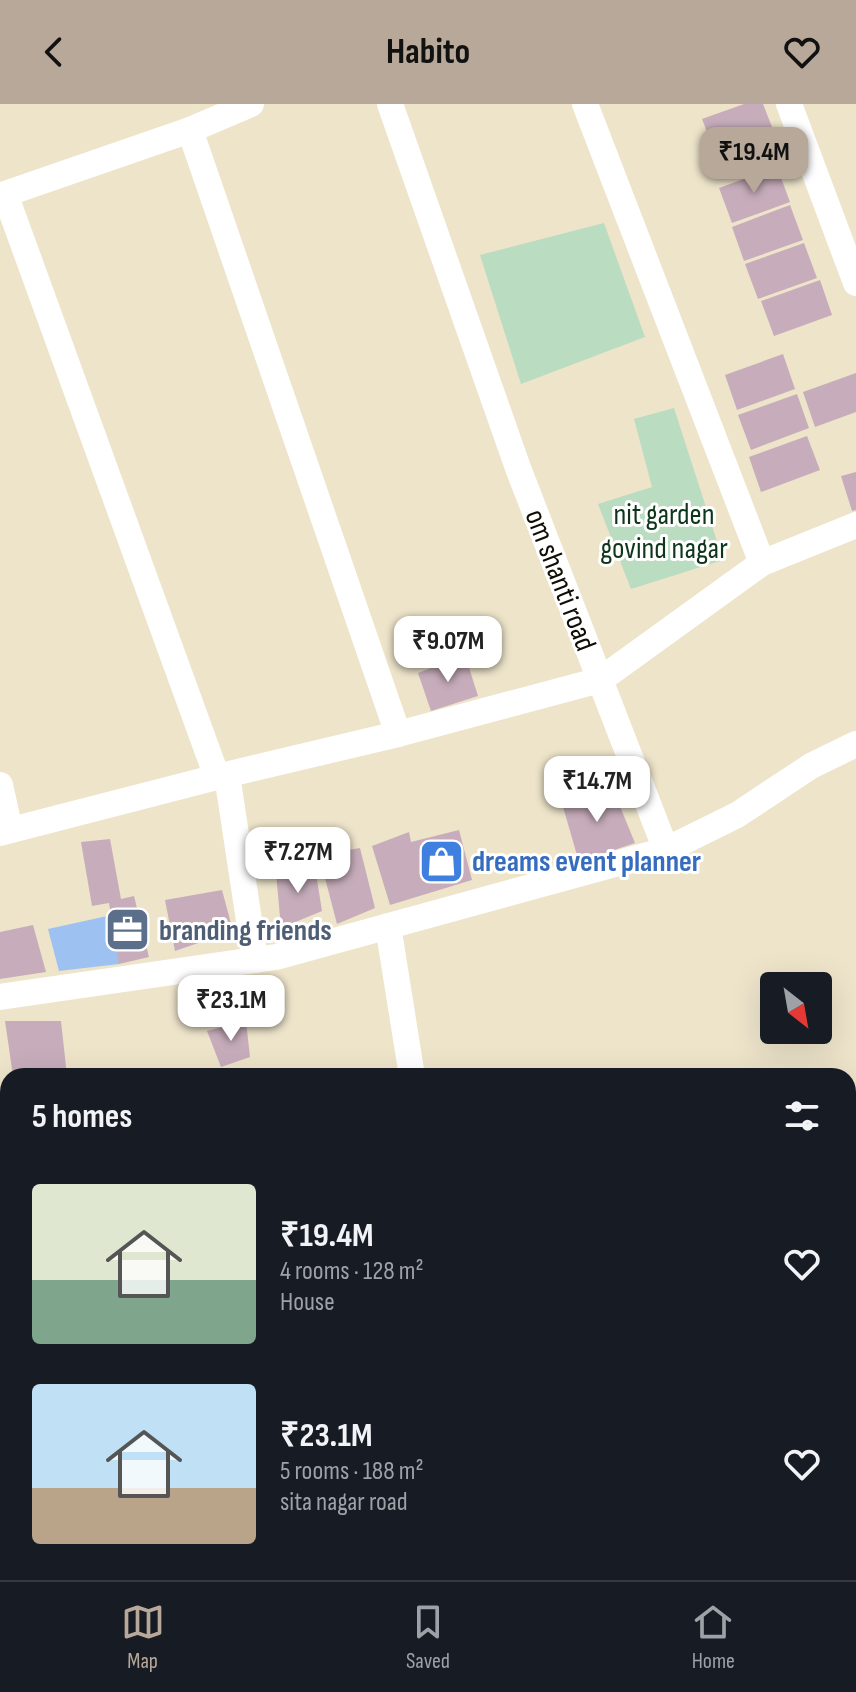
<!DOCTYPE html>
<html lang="en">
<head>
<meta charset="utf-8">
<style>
	:root { --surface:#171b24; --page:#242831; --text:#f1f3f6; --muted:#9ea1a6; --line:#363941; --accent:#b8a899 }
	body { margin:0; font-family:"Sofia Sans Condensed",sans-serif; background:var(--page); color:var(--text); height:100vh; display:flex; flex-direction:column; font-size:30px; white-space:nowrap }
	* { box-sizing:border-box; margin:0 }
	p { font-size:26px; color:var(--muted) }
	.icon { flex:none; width:44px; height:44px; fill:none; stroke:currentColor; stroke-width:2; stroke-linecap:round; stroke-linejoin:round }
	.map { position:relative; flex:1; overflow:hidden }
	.details { position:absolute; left:0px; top:964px; width:856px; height:512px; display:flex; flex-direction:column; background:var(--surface); border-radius:24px 24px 0 0; box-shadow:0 8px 32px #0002 }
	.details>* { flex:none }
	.needle { width:52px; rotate:149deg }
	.controls { position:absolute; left:760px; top:868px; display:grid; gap:16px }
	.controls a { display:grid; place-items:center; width:72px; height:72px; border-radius:8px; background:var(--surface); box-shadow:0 8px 32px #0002; font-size:40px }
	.price { position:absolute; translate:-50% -68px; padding:0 18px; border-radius:16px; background:#fff; color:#222; font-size:26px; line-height:52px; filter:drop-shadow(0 2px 4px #0008) }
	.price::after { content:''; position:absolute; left:50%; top:48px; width:24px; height:18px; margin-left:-12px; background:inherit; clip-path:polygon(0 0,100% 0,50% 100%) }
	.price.selected { background:var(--accent); color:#111 }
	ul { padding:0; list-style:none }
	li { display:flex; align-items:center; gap:24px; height:200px; padding:0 32px }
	li span { display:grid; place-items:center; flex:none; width:224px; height:160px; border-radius:8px; color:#555 }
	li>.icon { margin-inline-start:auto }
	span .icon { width:96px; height:96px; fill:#fffc; stroke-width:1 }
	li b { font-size:34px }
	h2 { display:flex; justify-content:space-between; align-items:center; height:96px; padding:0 32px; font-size:34px }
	header { display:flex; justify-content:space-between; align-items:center; height:104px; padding:0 32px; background:var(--accent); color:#111; font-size:36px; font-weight:700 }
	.menu { display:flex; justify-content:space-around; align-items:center; height:112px; border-top:2px solid var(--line); background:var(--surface); font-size:22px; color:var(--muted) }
	.menu a { display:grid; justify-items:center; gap:4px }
	.menu .selected { color:var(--accent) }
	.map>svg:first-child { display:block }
	.green { fill:#badcc1 }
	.water { fill:#9dc1f1 }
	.building { fill:#c7adbb }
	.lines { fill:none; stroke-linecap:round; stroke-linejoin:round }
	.minor { stroke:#fff; stroke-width:26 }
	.secondary { stroke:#fff; stroke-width:38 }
	.labels { text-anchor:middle; stroke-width:6; stroke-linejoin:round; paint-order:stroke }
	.park-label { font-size:30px; fill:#0e361b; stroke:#fff }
	.street-label { font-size:30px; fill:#100d05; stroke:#fff }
	.shop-label { font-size:30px; font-weight:bold; fill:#366cbe; stroke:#fff; text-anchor:start }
	.service-label { font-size:30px; font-weight:bold; fill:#4e5e75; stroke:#fff; text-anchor:start }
</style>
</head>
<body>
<header><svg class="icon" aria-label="back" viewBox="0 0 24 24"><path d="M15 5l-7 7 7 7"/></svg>Habito<svg class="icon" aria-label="heart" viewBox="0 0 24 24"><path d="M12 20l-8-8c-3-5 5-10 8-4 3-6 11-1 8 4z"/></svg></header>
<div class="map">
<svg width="856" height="1476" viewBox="0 0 856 1476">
	<rect width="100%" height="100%" fill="#ede4ca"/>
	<g class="green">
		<path d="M604 119 645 233 521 280 480 151Z"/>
		<path d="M674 304 723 456 631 485 598 400 652 383 634 315Z"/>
	</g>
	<path class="water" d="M121 809 119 860 59 867 48 825Z"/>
	<g class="building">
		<path d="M744 0H763L774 28 715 49 702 15Z"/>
		<path d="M777 63 790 98 732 119 719 84Z"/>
		<path d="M790 101 803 136 744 157 732 123Z"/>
		<path d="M804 139 817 174 758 195 745 160Z"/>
		<path d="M820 176 832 211 774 232 761 197Z"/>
		<path d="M783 250 795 285 737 306 725 271Z"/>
		<path d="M856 269V308L815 323 803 288Z"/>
		<path d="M797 290 809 324 751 346 738 311Z"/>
		<path d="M807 332 820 366 761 388 749 353Z"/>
		<path d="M856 368V406L852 407 841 372Z"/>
		<path d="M465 551 478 592 431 607 418 569Z"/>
		<path d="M612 683 635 739 579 758 561 696Z"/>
		<path d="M459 726 472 776 390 801 372 742 409 728 411 738Z"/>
		<path d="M110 735 121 795 134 792 149 853 119 860 109 799 92 802 81 738Z"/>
		<path d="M360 744 375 804 337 820 319 751Z"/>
		<path d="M315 763 322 807 281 824 276 769Z"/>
		<path d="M222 786 233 827 175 847 165 796Z"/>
		<path d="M33 821 46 868 0 875V828Z"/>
		<path d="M5 917H61L67 972H13Z"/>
		<path d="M246 917 250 953 221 963 207 927Z"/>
	</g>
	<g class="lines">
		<g class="minor">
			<path d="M390 0 518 364 666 746 737 711 811 662 856 640"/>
			<path d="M585 0 762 459 856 421"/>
			<path d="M789 0 856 179"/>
			<path d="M190 26 251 0"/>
			<path d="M227 671 255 856"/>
			<path d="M217 673 5 90 190 26 398 630"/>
			<path d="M0 681 10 726"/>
			<path d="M0 729 217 673 398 630 600 576 762 459"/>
			<path d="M388 822 412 972"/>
			<path d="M0 893 276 853 666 746"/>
			<path d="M0 1085 8 1083"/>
			<path d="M848 1272 856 1274"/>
			<path d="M406 1468 434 1476"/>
		</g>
		<g class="secondary">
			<path d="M848 1015 856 1010"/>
			<path d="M848 1049 856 1045"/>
			<path d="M128 1476 155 1468"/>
			<path d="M257 1476 286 1468"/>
		</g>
	</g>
	<defs>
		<symbol id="shop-square" viewBox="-11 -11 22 22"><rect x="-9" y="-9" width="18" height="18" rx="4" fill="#3f7fe0" stroke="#fff"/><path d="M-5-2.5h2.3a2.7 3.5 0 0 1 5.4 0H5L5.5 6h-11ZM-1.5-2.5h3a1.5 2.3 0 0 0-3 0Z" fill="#fff"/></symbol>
		<symbol id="office-square" viewBox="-11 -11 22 22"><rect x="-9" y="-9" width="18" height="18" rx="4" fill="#5c6f8a" stroke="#fff"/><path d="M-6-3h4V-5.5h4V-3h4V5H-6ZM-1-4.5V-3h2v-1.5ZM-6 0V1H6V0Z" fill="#fff"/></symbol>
	</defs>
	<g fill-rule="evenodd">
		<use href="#shop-square" x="416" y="732" width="51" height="51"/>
		<use href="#office-square" x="102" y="800" width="51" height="51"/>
	</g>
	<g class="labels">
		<g class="park-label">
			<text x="664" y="420">nit garden<tspan x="664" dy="34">govind nagar</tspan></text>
		</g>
		<g class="street-label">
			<text transform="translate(561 476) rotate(69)" y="10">om shanti road</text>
		</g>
		<g class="shop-label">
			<text x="472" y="767">dreams event planner</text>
		</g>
		<g class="service-label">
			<text x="159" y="836">branding friends</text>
		</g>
	</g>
</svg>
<div class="controls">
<a><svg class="needle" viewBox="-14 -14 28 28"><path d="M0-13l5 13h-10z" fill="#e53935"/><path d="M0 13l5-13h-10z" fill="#9ea1a6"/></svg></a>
</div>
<b class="price selected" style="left:754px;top:91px">₹19.4M</b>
<b class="price" style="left:448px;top:580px">₹9.07M</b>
<b class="price" style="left:597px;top:720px">₹14.7M</b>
<b class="price" style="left:298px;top:791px">₹7.27M</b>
<b class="price" style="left:231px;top:939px">₹23.1M</b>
<section class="details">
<h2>5 homes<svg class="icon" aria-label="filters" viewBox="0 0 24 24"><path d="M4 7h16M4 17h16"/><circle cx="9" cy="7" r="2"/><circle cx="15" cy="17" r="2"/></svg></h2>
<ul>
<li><span style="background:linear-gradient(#dfe7d0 60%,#7fa58c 0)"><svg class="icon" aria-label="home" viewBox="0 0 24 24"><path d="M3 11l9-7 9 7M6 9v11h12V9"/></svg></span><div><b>₹19.4M</b><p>4 rooms · 128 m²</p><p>House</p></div><svg class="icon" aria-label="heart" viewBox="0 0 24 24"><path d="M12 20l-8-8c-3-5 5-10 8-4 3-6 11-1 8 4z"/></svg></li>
<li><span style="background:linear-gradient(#bfe0f5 65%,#b9a48a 0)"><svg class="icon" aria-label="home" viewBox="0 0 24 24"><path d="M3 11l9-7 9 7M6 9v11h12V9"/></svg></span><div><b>₹23.1M</b><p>5 rooms · 188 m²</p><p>sita nagar road</p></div><svg class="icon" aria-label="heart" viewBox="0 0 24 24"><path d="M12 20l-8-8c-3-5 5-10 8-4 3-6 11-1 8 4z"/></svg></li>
</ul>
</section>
</div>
<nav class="menu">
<a class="selected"><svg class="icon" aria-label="map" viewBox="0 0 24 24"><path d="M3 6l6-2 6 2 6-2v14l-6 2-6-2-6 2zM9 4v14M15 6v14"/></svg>Map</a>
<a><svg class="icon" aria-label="saved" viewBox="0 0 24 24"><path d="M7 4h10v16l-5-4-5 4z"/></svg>Saved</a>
<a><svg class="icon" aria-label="home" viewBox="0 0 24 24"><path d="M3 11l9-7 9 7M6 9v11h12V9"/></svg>Home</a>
</nav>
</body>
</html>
